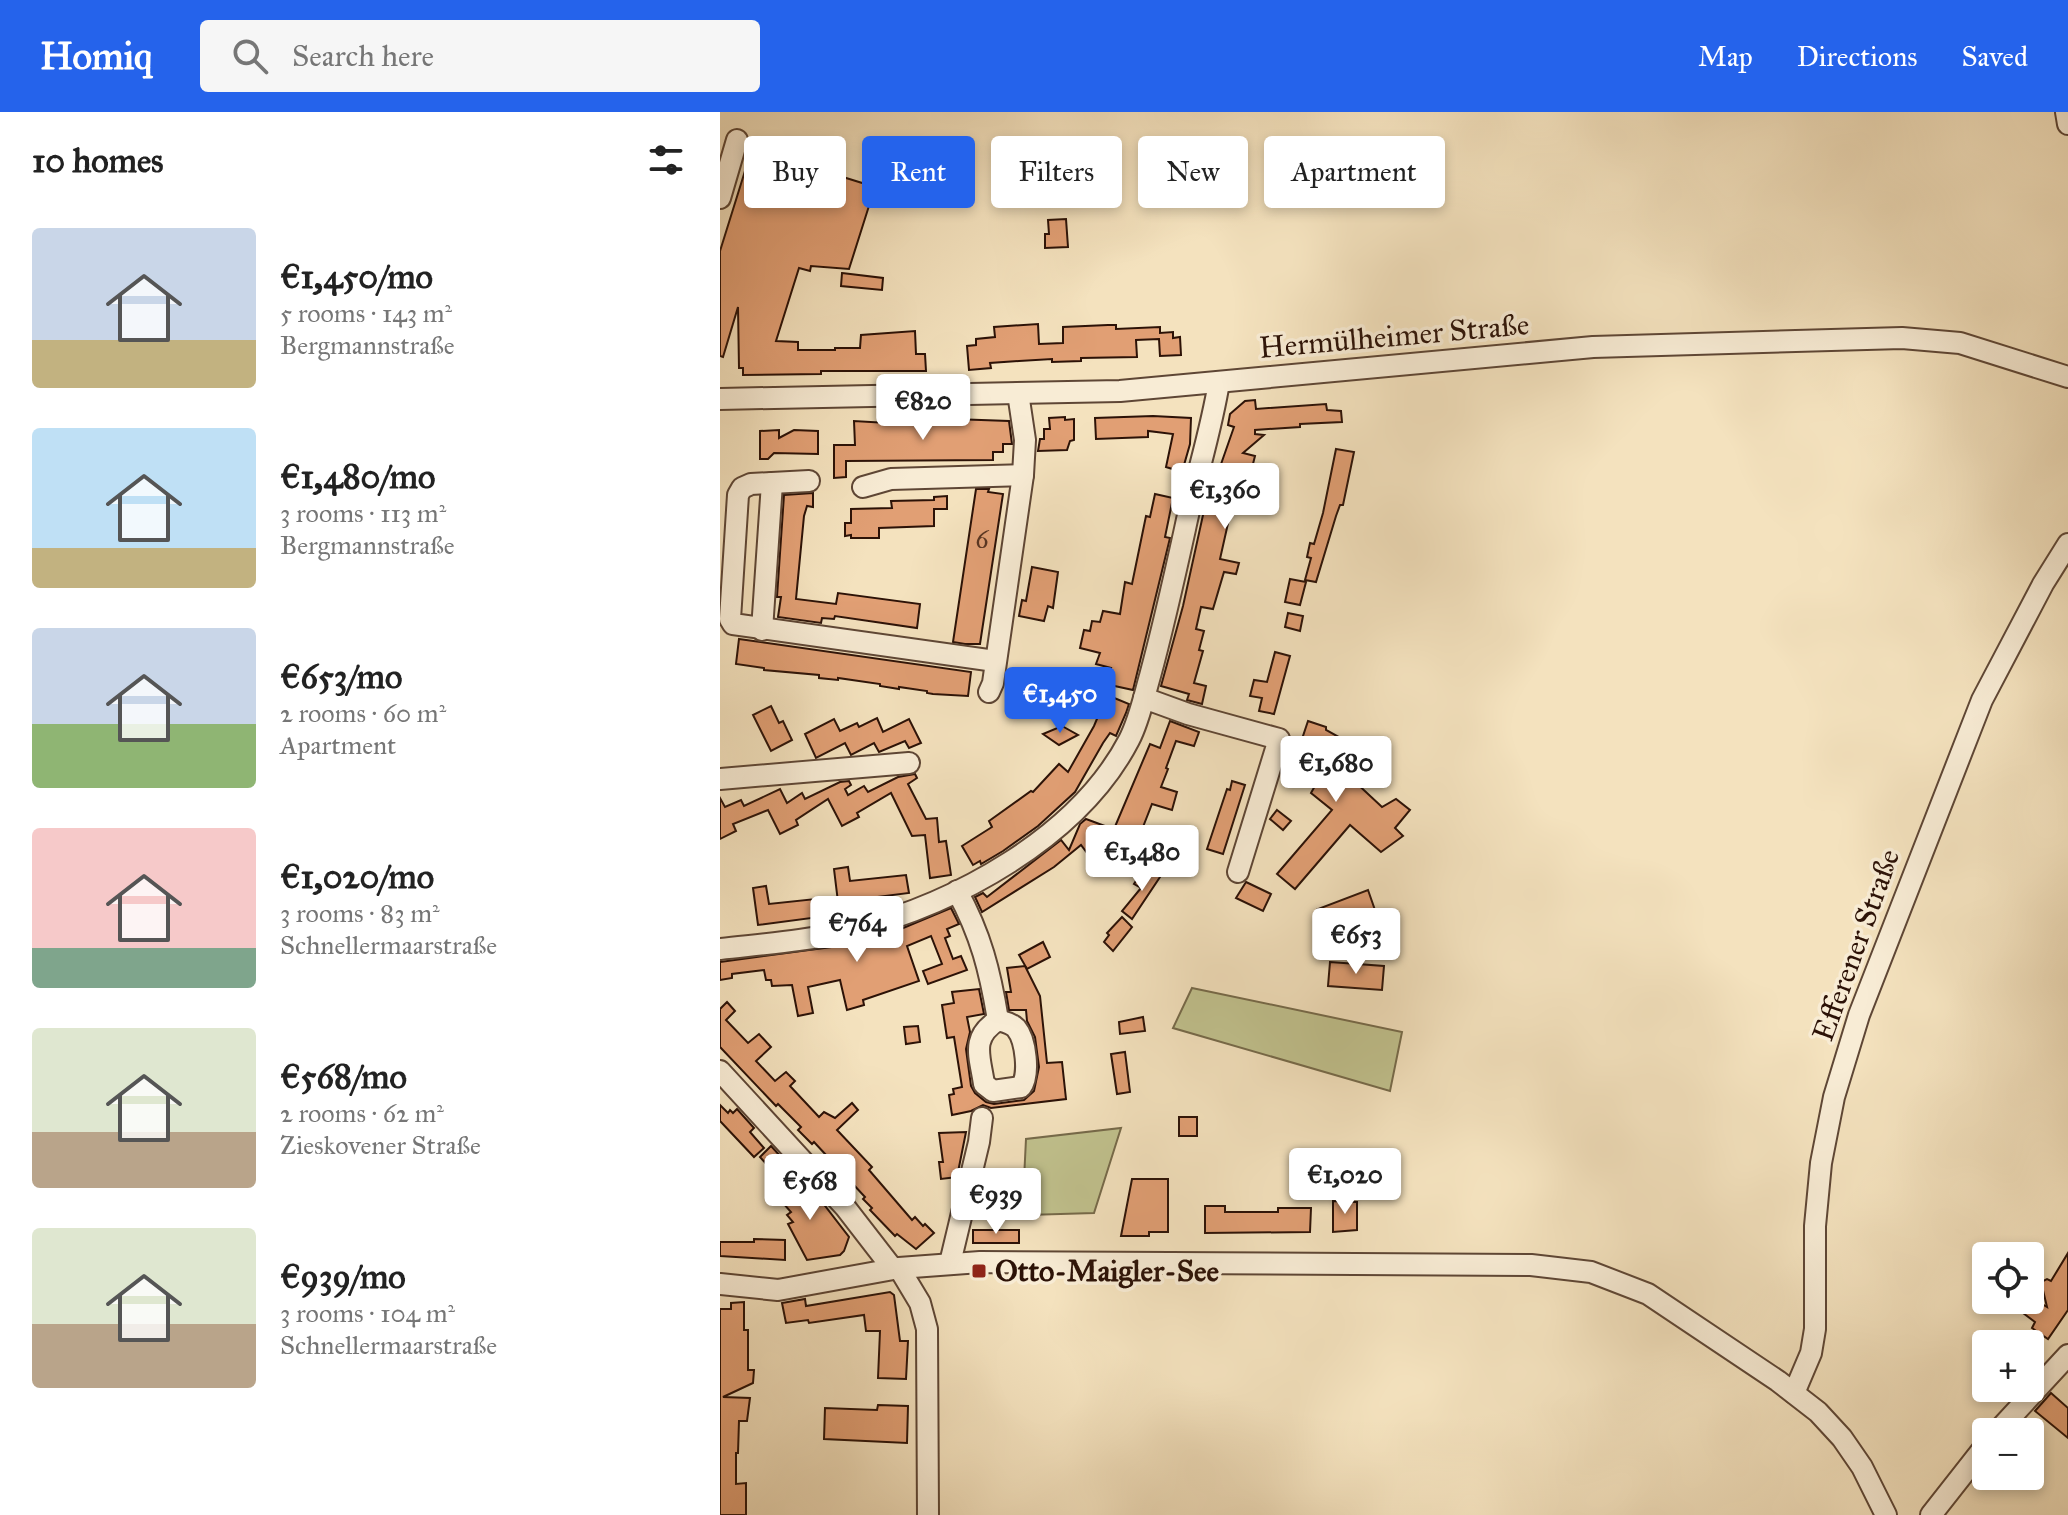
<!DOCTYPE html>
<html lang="en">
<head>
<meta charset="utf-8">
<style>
	:root { --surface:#fff; --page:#f6f6f6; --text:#222; --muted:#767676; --accent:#2563eb }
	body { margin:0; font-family:"IM FELL Great Primer",serif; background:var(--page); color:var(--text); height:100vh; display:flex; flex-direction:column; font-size:30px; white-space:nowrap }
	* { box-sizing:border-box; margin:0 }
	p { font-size:26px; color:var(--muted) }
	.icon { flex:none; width:44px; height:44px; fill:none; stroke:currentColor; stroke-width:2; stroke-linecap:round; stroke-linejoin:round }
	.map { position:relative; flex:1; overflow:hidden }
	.details { display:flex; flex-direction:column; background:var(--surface); width:720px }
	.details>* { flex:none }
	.banner { position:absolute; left:24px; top:24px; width:760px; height:72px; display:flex; gap:16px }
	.tools { position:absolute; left:1252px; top:1130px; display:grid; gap:16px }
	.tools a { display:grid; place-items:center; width:72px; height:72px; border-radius:8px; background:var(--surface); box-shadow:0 4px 12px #0003; font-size:40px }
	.price { position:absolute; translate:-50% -68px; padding:0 18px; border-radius:8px; background:#fff; color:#222; font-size:26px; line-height:52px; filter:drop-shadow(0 2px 4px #0008) }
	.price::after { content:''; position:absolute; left:50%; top:48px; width:24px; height:18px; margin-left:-12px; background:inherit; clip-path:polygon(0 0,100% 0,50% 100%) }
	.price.active { background:var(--accent); color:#fff }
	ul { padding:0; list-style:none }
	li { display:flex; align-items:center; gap:24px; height:200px; padding:0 32px }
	li span { display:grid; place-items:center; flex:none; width:224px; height:160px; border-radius:8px; color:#555 }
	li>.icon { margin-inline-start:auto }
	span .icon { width:96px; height:96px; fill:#fffc; stroke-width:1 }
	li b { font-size:34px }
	h2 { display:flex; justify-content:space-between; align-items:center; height:96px; padding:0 32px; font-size:34px }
	.pill { padding:0 28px; border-radius:8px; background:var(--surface); box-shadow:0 4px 12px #0003; font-size:28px; line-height:72px }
	.pill.active { background:var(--accent); color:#fff }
	header { display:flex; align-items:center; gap:48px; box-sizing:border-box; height:112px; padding:0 40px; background:var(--accent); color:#fff }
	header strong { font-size:38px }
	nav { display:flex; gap:44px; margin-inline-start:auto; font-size:28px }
	.search { width:560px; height:72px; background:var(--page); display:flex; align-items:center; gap:20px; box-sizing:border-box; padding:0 28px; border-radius:8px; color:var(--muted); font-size:30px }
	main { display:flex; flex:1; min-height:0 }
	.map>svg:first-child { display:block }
	.green { fill:#c1c28e; stroke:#766a4a; stroke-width:2 }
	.building { fill:#e19f74; stroke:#2c1207; stroke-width:2 }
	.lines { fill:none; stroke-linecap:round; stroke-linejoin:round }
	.minor-casing { stroke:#5e4635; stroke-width:24 }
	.minor { stroke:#f8ecd5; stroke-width:20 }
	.poi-dot { fill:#8f2418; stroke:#f8ecd5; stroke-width:3 }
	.labels { text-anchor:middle; stroke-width:7; stroke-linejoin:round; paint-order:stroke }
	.number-label { font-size:26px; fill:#593522 }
	.street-label { font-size:30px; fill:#2c1207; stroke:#f8ecd5 }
	.poi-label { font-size:30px; font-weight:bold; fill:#2c1207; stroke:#f8ecd5; text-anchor:start }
</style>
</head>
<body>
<header>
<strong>Homiq</strong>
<div class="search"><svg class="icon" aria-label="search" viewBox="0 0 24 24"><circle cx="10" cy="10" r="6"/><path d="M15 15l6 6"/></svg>Search here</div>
<nav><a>Map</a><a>Directions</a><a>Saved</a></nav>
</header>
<main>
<section class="details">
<h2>10 homes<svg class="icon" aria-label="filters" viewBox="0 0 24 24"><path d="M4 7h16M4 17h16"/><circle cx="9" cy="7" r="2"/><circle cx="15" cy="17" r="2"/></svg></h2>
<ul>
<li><span style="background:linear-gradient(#c9d6e8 70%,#c2b280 0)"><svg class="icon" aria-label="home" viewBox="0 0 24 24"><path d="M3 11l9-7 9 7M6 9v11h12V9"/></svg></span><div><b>€1,450/mo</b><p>5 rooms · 143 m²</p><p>Bergmannstraße</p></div></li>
<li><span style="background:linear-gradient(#bfe0f5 75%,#c2b280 0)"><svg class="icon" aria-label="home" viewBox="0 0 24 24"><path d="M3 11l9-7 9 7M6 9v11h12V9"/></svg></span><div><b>€1,480/mo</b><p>3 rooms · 113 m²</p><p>Bergmannstraße</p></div></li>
<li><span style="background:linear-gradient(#c9d6e8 60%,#8fb573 0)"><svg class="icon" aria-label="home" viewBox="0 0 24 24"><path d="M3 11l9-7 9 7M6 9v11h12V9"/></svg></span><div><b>€653/mo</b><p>2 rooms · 60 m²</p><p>Apartment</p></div></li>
<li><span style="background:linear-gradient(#f6c9c9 75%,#7fa58c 0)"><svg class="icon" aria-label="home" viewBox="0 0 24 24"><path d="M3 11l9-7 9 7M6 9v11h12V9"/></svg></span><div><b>€1,020/mo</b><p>3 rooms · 83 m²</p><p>Schnellermaarstraße</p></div></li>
<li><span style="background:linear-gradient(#dfe7d0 65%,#b9a48a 0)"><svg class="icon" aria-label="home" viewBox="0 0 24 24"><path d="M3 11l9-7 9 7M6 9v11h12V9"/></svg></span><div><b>€568/mo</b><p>2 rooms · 62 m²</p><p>Zieskovener Straße</p></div></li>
<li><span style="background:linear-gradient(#dfe7d0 60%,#b9a48a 0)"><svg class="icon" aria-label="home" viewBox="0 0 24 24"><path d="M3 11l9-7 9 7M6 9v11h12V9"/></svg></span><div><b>€939/mo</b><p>3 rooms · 104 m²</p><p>Schnellermaarstraße</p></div></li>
</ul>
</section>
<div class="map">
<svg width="1348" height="1403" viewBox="0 0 1348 1403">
	<rect width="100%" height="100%" fill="#f4e2be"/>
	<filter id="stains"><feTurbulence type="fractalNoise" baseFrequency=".0025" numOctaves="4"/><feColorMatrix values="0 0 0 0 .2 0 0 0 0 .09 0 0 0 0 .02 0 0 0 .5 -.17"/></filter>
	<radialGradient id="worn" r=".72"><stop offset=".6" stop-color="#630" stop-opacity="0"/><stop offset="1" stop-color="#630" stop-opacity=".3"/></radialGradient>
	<g class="green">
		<path d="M472 876 682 920 670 979 453 916Z"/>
		<path d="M401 1016 374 1101 307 1103 303 1088 306 1027Z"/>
	</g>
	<g class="building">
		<path d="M30 43 76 58 78 51 155 75 129 157 91 154 90 159 79 156 56 229 78 230V238H115V236H140L141 223 195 219 196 242H205L206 259H101V262L23 263V256H19L18 195 3 245 0 244V139Z"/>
		<path d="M346 107 348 135 325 136V122H329L328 108Z"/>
		<path d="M122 161 163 166 162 178 121 174Z"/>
		<path d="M318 212 319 232 343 231V215L388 213H396V217L440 215V221L453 220V226L460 225 461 243 440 244 439 227 416 228 417 245 361 246V249L332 250V247L299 249 270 251 271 256 249 258 247 234 256 233V227L275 225 274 215Z"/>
		<path d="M535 288 536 297 606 292 607 298 621 299 622 310 580 312V315L535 318V322L544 323 523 341 535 344 523 391 513 389 500 447 519 451 516 462 504 460 493 497 481 495 476 517 484 519 479 538 483 539 474 571 486 574 482 592 467 588 469 582 441 574 463 494 494 353 500 355 514 315 508 313 510 302 525 289Z"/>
		<path d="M433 304 471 306 470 332 462 360 446 355 453 322 428 319V325L376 327 375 306Z"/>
		<path d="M345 305V308L354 307V328L350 329 347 338 318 339 320 327H324V317H330L329 306Z"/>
		<path d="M233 307 289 309 292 332H283V340H273V348L126 349V365L114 366V333H135L134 309 168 311 200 308V310L233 309Z"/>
		<path d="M59 318V326L74 318 98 319V342L54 341 48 347H40V319Z"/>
		<path d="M616 337 634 340 623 393H620L616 404 596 470 585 468 591 446 587 445 590 431 594 432 603 401Z"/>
		<path d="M256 377H269L268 380 283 382 260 532H245L233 530Z"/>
		<path d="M93 381V395L87 394 84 404 76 487 116 492 118 481 200 492 197 516 115 504 114 507 102 506 101 511 58 505 61 485H57L64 383Z"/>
		<path d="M435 382 453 386 445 425 450 426 413 578 390 573 392 568 387 566 391 556 376 552 380 541 360 536 364 518 370 519 372 509 380 510 383 499 400 502 405 470 412 472 426 404 430 405Z"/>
		<path d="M227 384V397H214V414L159 416V426H131V423L125 424V411H131V397L172 396 171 389 214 388V385Z"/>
		<path d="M312 455 338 460 333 496 328 494 324 509 299 504 302 488 306 489Z"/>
		<path d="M570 467 586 470 580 493 565 490Z"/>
		<path d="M568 501 583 504 580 519 565 515Z"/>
		<path d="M19 527 251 560 248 584 213 582 207 581V579L179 575V577L160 574V572L118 566V568L99 566V563L44 558V556L16 552Z"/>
		<path d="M555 540 570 544 554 602 539 599 542 586 530 584 534 568 547 570Z"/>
		<path d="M387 583 409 592 406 601 396 624 390 621 383 631 355 680 318 714 283 739 261 752 260 749 253 753 242 734 272 715 269 709 311 679 313 680 339 652 348 660 374 614Z"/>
		<path d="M51 594 59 611 63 609 72 628 51 639 33 603Z"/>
		<path d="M157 606 163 620 189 607 201 631 189 636 185 629 159 640 154 631 131 643 125 631 96 646 85 622 114 607 120 619 137 611 139 615Z"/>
		<path d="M450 609 479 620 474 634 456 629 446 656 448 657 441 675 457 680 452 698 432 692 421 720 411 716 408 723 394 717 430 632 440 636Z"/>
		<path d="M588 609 606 615V618L626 629 618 654 662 695 676 687 690 698 675 716 683 724 661 740 630 713 575 777 557 762 612 698 591 681 596 672 568 669Z"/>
		<path d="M342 614 358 623 339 633 323 622Z"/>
		<path d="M195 662 197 666 188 672 206 707 217 706 219 730 226 729 231 763 210 766 205 723 192 724 171 681 137 701 139 705 122 714 108 687 76 708 78 713 60 722 48 698 13 712 16 719 0 727V686L5 695 21 688 24 694 60 677 67 691 82 681 85 687 120 670 129 669 131 673 125 677 128 683 144 674 148 680 178 665Z"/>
		<path d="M512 669 525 673 503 742 487 737 507 677 510 678Z"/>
		<path d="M557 698 571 709 563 718 550 707Z"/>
		<path d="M366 707 404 721 397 738 381 733 380 736 409 754 407 759 370 745 361 733 334 755 262 800 255 785 263 781 267 785 341 728 349 738 360 712Z"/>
		<path d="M438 732 450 736 445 753 432 749Z"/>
		<path d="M128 755 130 769 186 763 189 781 118 790 114 757Z"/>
		<path d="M436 758 442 762 412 807 402 799 421 776 414 772 421 761 429 766Z"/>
		<path d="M526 770 551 782 543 799 516 786Z"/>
		<path d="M46 774 49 792 105 786 107 804 38 813 33 776Z"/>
		<path d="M648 778 656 801 606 820 613 810 598 797Z"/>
		<path d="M231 796 239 812 227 817 230 824 225 826 233 847 241 844 247 858 208 872 203 859 222 852 211 824 187 834 199 869 143 888 144 893 127 898 120 868 88 875 93 901 78 904 72 873 52 874 51 868H46L44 858 12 862V866L0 868V850L119 834 176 819Z"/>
		<path d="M402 805 412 815 393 839 384 830 389 823 387 821Z"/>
		<path d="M323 830 330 845 307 857 299 843Z"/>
		<path d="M610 850 664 854 662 878 608 874Z"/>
		<path d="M305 854 320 884 327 951 342 950 346 987 271 996 263 993 251 999 232 1003 229 983 234 982 233 977 242 975 234 925 227 926 222 893 234 891 232 880 259 877 264 902 247 905 250 920 246 937 251 974 255 981 266 990 274 992 304 988 314 979 319 955 315 925 307 909 306 898H289L286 880H291L287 856Z"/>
		<path d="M7 890 15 899 6 908 28 931 39 922 51 935 36 949 55 969 66 960 75 969 70 974 99 1005 104 1000 115 1006 132 991 138 998 117 1018 152 1055 149 1058 192 1108 195 1105 203 1114 205 1112 214 1121 196 1137 177 1122 175 1124 150 1098 152 1096 143 1087 145 1085 94 1030 92 1032 78 1018 81 1015 58 992 56 994 0 935V897Z"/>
		<path d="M423 905 425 919 400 922 399 910Z"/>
		<path d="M198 914 200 930 186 932 184 915Z"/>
		<path d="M405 940 410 980 397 982 391 942Z"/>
		<path d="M0 993 8 1001 10 998 13 1001 17 997 34 1016 30 1020 44 1036 34 1045 0 1009Z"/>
		<rect x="459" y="1005" width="18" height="19"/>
		<path d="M246 1020 237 1065 221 1067 219 1050H223L219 1021Z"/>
		<path d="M51 1034 62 1046 50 1056 40 1045Z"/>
		<path d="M66 1060 97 1094 102 1090 129 1125 124 1139 120 1143 87 1148 68 1112 73 1110 67 1103 71 1100 49 1075Z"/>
		<path d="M412 1067H448V1120H429V1124H401Z"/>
		<path d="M613 1089 637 1090V1118L613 1120Z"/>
		<path d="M485 1094H505V1100H558V1096H591L590 1120 485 1121Z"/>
		<rect x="253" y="1118" width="46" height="13"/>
		<path d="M34 1127 65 1128V1148L0 1144V1130H34Z"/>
		<path d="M1348 1141V1198L1328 1227 1312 1216 1315 1210 1303 1201 1312 1186 1327 1195 1321 1170 1327 1167 1331 1169Z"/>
		<path d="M170 1180 174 1183 180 1229H188L186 1267 158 1266 160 1219H146L144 1203 89 1211 88 1208 66 1211 62 1191 85 1187 86 1194Z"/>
		<path d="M24 1190V1218H28V1258H34L33 1271 3 1285 30 1286 27 1309H19L18 1341H16V1372L26 1371V1403H0V1197H11V1191Z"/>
		<path d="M1331 1281 1348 1296V1326L1315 1299Z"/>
		<path d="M158 1293 188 1294 187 1331 104 1327 105 1296 157 1298Z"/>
	</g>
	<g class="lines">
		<defs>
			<g id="minor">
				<path d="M1346 0 1348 12"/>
				<path d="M0 86 17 28"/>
				<path d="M0 287 400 279 873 235 1182 226 1240 231 1348 265"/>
				<path d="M89 369 31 372 22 376 18 383 10 507 13 512 275 549"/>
				<path d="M143 375 171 367 303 363"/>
				<path d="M42 518 52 371"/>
				<path d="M269 580 273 571 303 363 305 328 298 281"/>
				<path d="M424 586 468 602 559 627 518 760"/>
				<path d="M0 667 189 651"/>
				<path d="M237 779C261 823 270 859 278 908"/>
				<path d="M0 837C44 832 89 829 132 818 235 792 358 726 409 628 419 609 424 585 430 564 443 516 454 467 465 417 475 368 491 320 499 270"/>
				<path d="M278 908C285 910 291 911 296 916 306 928 310 963 301 975L273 979 264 972C260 944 250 926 278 908Z"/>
				<path d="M0 959 125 1095 173 1157"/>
				<path d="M230 1151 259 1030 262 1006"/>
				<path d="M179 1156 200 1191 207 1217 208 1403"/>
				<path d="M0 1172 58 1178 179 1156 260 1150 811 1153 871 1160 928 1182 1058 1269 1098 1300 1122 1326 1142 1355 1166 1403"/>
				<path d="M1074 1281 1091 1241 1095 1217V1114L1101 1051 1114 985 1139 903 1262 588 1323 472 1348 432"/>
				<path d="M1277 1320 1348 1243"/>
				<path d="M1211 1403 1266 1333"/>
			</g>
		</defs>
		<use href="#minor" class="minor-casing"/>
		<use href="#minor" class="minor"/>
	</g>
	<rect class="poi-dot" x="251" y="1151" width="16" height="16" rx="4"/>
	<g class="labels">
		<g class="number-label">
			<text x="262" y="436">6</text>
		</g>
		<g class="street-label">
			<text transform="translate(674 224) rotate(-5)" y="10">Hermülheimer Straße</text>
			<text transform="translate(1136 833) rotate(-70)" y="10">Efferener Straße</text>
		</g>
		<g class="poi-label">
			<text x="275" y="1169">Otto-Maigler-See</text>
		</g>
	</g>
	<rect width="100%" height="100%" filter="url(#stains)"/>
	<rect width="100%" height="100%" fill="url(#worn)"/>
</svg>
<div class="tools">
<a><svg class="icon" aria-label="locate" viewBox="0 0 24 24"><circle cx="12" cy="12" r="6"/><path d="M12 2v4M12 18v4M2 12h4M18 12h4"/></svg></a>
<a>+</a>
<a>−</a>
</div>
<b class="price" style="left:203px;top:330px">€820</b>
<b class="price" style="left:505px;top:419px">€1,360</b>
<b class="price active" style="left:340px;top:623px">€1,450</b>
<b class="price" style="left:616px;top:692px">€1,680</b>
<b class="price" style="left:422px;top:781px">€1,480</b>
<b class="price" style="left:137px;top:852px">€764</b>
<b class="price" style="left:636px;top:864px">€653</b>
<b class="price" style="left:625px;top:1104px">€1,020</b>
<b class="price" style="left:90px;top:1110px">€568</b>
<b class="price" style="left:276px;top:1124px">€939</b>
<div class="banner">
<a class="pill">Buy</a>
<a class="pill active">Rent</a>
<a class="pill">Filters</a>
<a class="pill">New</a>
<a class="pill">Apartment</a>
</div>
</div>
</main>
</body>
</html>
